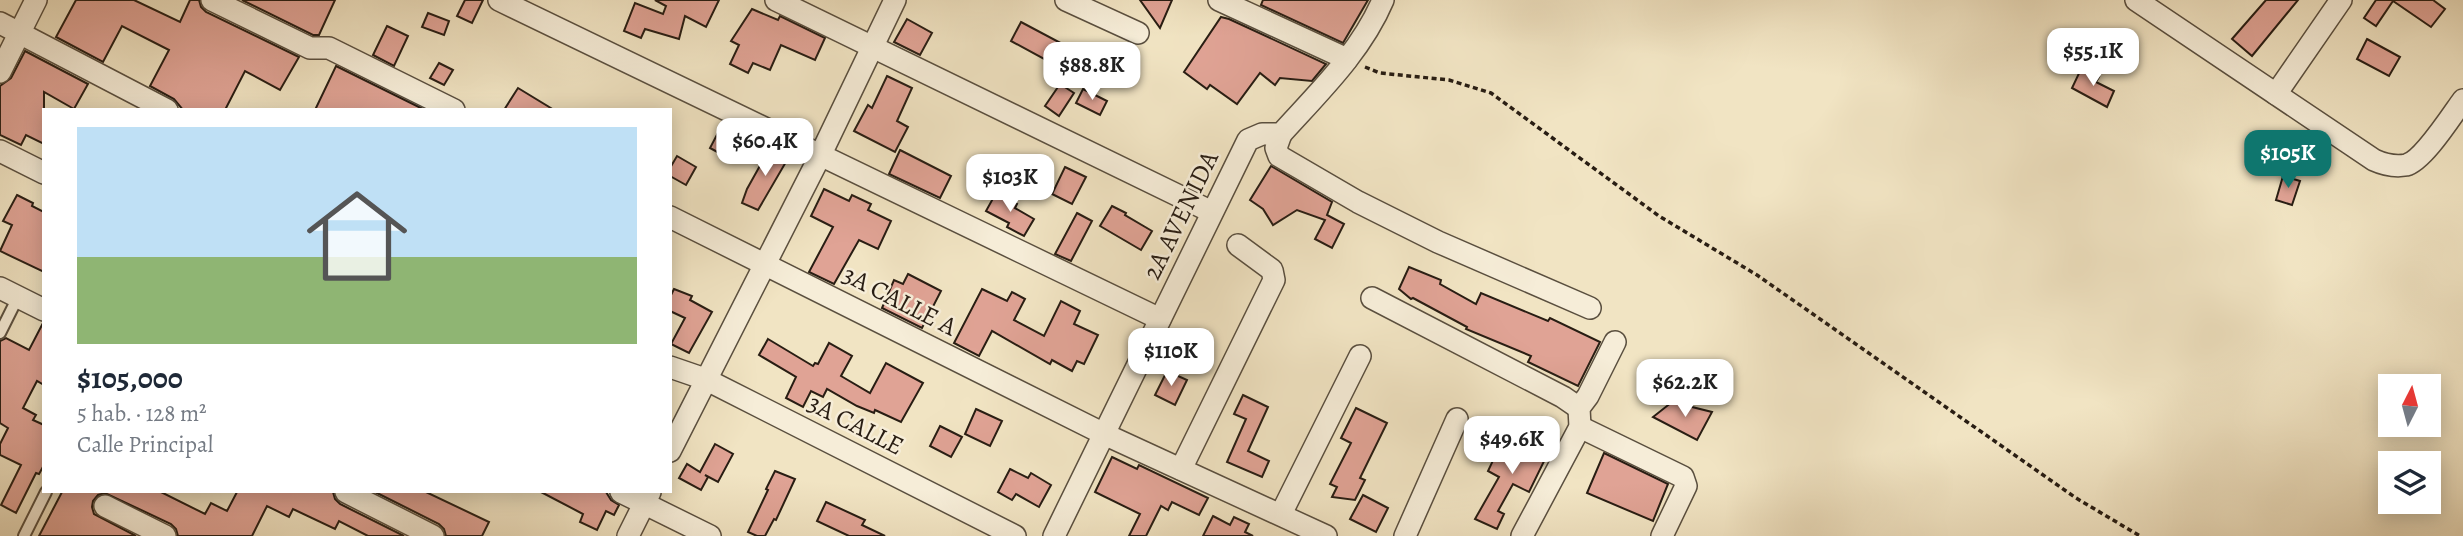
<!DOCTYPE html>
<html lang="es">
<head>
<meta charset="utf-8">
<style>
	:root { --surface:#fff; --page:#f6f6f7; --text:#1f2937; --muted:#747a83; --accent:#0f766e }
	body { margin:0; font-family:Alegreya,serif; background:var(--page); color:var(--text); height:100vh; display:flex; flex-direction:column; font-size:26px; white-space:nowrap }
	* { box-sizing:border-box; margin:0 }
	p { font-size:23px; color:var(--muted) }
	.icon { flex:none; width:38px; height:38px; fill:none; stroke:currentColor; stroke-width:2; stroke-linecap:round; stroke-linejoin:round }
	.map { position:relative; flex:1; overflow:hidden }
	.details { position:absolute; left:42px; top:108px; width:630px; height:385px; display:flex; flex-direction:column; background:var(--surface); border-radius:0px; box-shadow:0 4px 18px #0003 }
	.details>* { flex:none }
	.needle { width:46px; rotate:6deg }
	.buttons { position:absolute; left:2378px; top:374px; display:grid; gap:14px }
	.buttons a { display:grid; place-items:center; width:63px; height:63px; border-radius:0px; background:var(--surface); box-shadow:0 4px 18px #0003; font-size:35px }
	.price { position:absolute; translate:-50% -60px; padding:0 16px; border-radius:14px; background:#fff; color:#222; font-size:23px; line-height:46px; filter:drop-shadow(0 2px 4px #0008) }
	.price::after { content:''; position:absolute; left:50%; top:42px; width:21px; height:16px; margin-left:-10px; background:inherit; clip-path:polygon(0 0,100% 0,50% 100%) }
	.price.on { background:var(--accent); color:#fff }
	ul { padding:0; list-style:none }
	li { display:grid; align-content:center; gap:14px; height:371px; padding:0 35px }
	li span { display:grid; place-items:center; height:217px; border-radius:0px; color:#555 }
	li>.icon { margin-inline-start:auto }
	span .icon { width:126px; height:126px; fill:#fffc; stroke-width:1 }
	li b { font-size:30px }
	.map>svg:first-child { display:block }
	.building { fill:#e0a395; stroke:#281d13; stroke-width:2 }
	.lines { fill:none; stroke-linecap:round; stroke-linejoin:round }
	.service-casing { stroke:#5a4f3f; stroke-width:14 }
	.minor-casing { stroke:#5a4f3f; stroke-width:24 }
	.path { stroke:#281d13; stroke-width:3.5; stroke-dasharray:5 3.5; stroke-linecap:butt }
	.service { stroke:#f6edd8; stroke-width:10 }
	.minor { stroke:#f6edd8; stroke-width:21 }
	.labels { text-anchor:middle; stroke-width:5; stroke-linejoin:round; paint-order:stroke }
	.street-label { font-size:26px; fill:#281d13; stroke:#f6edd8 }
</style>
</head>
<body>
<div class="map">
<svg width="2463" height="536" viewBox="0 0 2463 536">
	<rect width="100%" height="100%" fill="#f1e4c3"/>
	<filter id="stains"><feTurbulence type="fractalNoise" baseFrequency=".00286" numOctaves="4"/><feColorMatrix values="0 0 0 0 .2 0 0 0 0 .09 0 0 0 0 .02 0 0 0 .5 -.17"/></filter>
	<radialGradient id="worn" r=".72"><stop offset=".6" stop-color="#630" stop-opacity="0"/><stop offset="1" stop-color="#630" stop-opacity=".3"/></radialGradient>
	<g class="building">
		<path d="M76 0H134L180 22 190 0H199L201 7 206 12 299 57 280 90 245 71 225 110H183L174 99 150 86 169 50 122 26 103 62 56 37Z"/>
		<path d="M242 0H335L319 35H313Z"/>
		<path d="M465 0H483L472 23 457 16Z"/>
		<path d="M655 0H719L706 27 685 16 679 39 645 29 641 38 624 31 635 3 663 14 666 6Z"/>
		<path d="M1140 0H1172L1160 28Z"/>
		<path d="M1263 0H1368L1343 43 1261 5Z"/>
		<path d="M2266 0H2298L2252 56 2232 39Z"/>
		<path d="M2376 0H2433L2445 9 2431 27 2393 1 2376 26 2364 18Z"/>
		<path d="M752 9 778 20 780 16 825 38 815 60 781 45 770 70 753 63 748 73 730 64 739 45 731 41Z"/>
		<path d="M428 13 449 21 444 35 422 27Z"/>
		<path d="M1221 17 1229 19 1326 64 1312 81 1280 78 1275 85 1260 73 1237 104 1210 85 1207 89 1184 72Z"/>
		<path d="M907 19 932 33 920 55 894 42Z"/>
		<path d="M1021 22 1072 49 1057 66 1011 41Z"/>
		<path d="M387 26 408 36 394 66 373 55Z"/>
		<path d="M2367 39 2400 57 2389 76 2357 59Z"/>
		<path d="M25 51 88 84 74 109 44 92V144L26 135 21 145 0 135V86L11 78Z"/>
		<path d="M439 63 453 70 444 85 430 78Z"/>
		<path d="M336 66 425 110H315Z"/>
		<path d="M2081 69 2099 77 2096 82 2114 91 2107 107 2072 88Z"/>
		<path d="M887 76 912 88 897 121 908 127 895 152 854 131 868 105 872 108Z"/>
		<path d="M1060 84 1074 93 1059 116 1045 106Z"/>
		<path d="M518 88 554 110H504Z"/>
		<path d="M1083 89 1107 101 1100 115 1076 103Z"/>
		<path d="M721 127 743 138 734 161 710 148Z"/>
		<path d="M771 146 790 155 758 210 742 203 747 189Z"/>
		<path d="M900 150 951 176 940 198 889 174Z"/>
		<path d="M677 156 696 167 686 185 670 176V168Z"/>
		<path d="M1271 166 1332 202 1327 215 1344 224 1332 248 1315 239 1325 220 1297 210 1273 225 1263 209 1250 200Z"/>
		<path d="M1065 167 1086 177 1072 204 1052 194Z"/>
		<path d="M2283 176 2300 181 2292 205 2276 200Z"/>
		<path d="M824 189 849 201 852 195 871 204 868 210 891 221 878 249 859 240 834 284 809 272 833 227 811 216Z"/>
		<path d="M996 193 1017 204 1015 208 1034 219 1024 236 1007 227 1009 223 986 211Z"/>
		<path d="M17 195 33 203 32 206 44 212V272L0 251 12 225 3 221Z"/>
		<path d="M1112 206 1126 213 1125 215 1152 231 1141 250 1100 226Z"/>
		<path d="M1077 213 1092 221 1071 261 1055 254Z"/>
		<path d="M1409 267 1441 280 1440 284 1476 304 1481 293 1548 321 1550 318 1600 342 1578 386 1528 362 1531 356 1466 329 1467 327 1413 298 1411 299 1399 289Z"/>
		<path d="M908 274 941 291 922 328 882 308 894 280 903 284Z"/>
		<path d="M674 289 692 296 690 300 712 312 689 353 671 344 685 318 670 311V297Z"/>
		<path d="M982 289 1007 301 1012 292 1025 299 1014 320 1044 336 1061 301 1080 311 1074 324 1098 335 1084 364 1077 361 1072 371 1052 360 1050 364 992 331 979 356 954 343Z"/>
		<path d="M43 323 44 385 37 381 23 408 36 415 33 420 44 425V465L39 474 36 473 16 513 1 505 21 465 0 455V444L8 428 0 423V341L6 338 29 350Z"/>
		<path d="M768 339 813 366 815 363 818 364 829 343 852 356 841 376 870 393 886 363 923 383 901 422 875 410 874 413 857 406 827 389 823 397 811 391 803 407 786 398 796 377 759 355Z"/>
		<path d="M1167 371 1187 380 1175 405 1155 395Z"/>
		<path d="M1243 395 1268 407 1248 451 1269 461 1262 477 1227 462 1246 419 1234 414Z"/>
		<path d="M1672 402 1712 412 1697 440 1653 417Z"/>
		<path d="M1356 408 1387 423 1360 478 1365 480 1355 500 1332 497 1337 487 1330 484 1351 443 1341 438Z"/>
		<path d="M976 409 1002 421 990 446 965 434Z"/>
		<path d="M940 426 962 437 951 457 930 446Z"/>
		<path d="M1519 433 1550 449 1529 492 1513 484 1498 511 1504 514 1497 529 1475 519 1499 477 1488 471 1496 454 1506 459Z"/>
		<path d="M715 444 733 454 718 482 705 475 708 477 701 490 679 478 687 464 700 472Z"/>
		<path d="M1604 453 1668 484 1653 521 1587 493Z"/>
		<path d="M1112 457 1137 469 1139 465 1208 498 1199 515 1172 502 1168 510 1161 506 1146 536H1129L1140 514 1095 492Z"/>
		<path d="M1010 469 1028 478 1031 473 1051 485 1039 507 1016 494 1012 500 998 492Z"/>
		<path d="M775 471 795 479 776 520 774 519 765 536H757L748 532 768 490 766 489Z"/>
		<path d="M62 492H161L205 514 211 503 227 511 237 492H333L335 499 340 504 404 536H368L339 521 335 529 293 509 289 517 267 506 252 536H178L176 529 171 524 105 493 98 495 93 501 92 507 94 514 136 536H39Z"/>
		<path d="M375 492H426L489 522 482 536H446L444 529 439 524Z"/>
		<path d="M541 492H606L611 500 619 505 614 515 606 511 597 530 580 522 583 514Z"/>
		<path d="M1363 495 1388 508 1376 532 1350 519Z"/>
		<path d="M826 502 865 520 862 525 885 536H849L817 521Z"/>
		<path d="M1213 516 1230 525 1234 517 1249 524 1245 532 1253 536H1203Z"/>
	</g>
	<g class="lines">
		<defs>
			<g id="service">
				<path d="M0 333 18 297"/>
				<path d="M24 536 46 492"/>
			</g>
			<g id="minor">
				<path d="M212 0 310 48H329L454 110"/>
				<path d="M499 0 1160 319"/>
				<path d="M776 0 1212 212"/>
				<path d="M1066 0 1138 33"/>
				<path d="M1219 0 1347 59"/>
				<path d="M2136 0 2374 160C2385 165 2394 167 2406 165 2423 161 2452 115 2463 100"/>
				<path d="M0 23 167 110"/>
				<path d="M0 72 36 0"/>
				<path d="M2276 94 2341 0"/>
				<path d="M1281 134 1276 148 1279 156 1358 202 1438 242 1590 308"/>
				<path d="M0 151 44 173"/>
				<path d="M670 217 1104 434 1326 536"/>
				<path d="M0 288 44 310"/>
				<path d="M1372 298 1563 397 1579 408"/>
				<path d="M670 367 705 379 1015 536"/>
				<path d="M1580 427 1683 477 1686 486 1662 536"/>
				<path d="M670 451 820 156 895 0"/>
				<path d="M1181 469 1274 280 1272 270 1238 245"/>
				<path d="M346 492 433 536"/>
				<path d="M621 492 710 536"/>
				<path d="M105 506 165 536"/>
				<path d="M1281 514 1360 356"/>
				<path d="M628 536 650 492"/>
				<path d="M1054 536 1248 140 1262 134H1281C1318 93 1361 52 1383 0"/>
				<path d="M1405 536 1457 419"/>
				<path d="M1522 536 1580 427 1579 408 1588 396 1615 342"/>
			</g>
		</defs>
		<use href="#service" class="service-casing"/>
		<use href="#minor" class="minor-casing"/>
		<path class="path" d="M1365 67 1380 73 1449 80 1491 93 1659 216 1757 275 2076 498 2140 536"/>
		<use href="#service" class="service"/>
		<use href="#minor" class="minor"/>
	</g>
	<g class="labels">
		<g class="street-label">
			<text transform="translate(1180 215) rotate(-64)" y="9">2A AVENIDA</text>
			<text transform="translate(900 300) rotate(27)" y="9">3A CALLE A</text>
			<text transform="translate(856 424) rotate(27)" y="9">3A CALLE</text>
		</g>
	</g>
	<rect width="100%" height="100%" filter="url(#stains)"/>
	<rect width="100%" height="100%" fill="url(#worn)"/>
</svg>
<div class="buttons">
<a><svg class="needle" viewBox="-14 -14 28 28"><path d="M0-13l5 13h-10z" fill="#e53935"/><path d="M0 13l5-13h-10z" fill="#747a83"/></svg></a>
<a><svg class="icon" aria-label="layers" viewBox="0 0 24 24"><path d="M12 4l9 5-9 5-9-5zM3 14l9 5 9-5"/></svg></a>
</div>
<b class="price" style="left:2093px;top:88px">$55.1K</b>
<b class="price" style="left:1092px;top:102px">$88.8K</b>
<b class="price" style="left:765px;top:178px">$60.4K</b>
<b class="price on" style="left:2288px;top:190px">$105K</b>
<b class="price" style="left:1010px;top:214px">$103K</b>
<b class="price" style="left:1171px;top:388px">$110K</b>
<b class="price" style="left:1685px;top:419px">$62.2K</b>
<b class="price" style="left:1512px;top:476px">$49.6K</b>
<section class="details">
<ul>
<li><span style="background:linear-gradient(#bfe0f5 60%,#8fb573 0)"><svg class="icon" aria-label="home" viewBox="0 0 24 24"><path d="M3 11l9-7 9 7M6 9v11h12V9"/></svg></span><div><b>$105,000</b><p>5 hab. · 128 m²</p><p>Calle Principal</p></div></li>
</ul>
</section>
</div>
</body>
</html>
